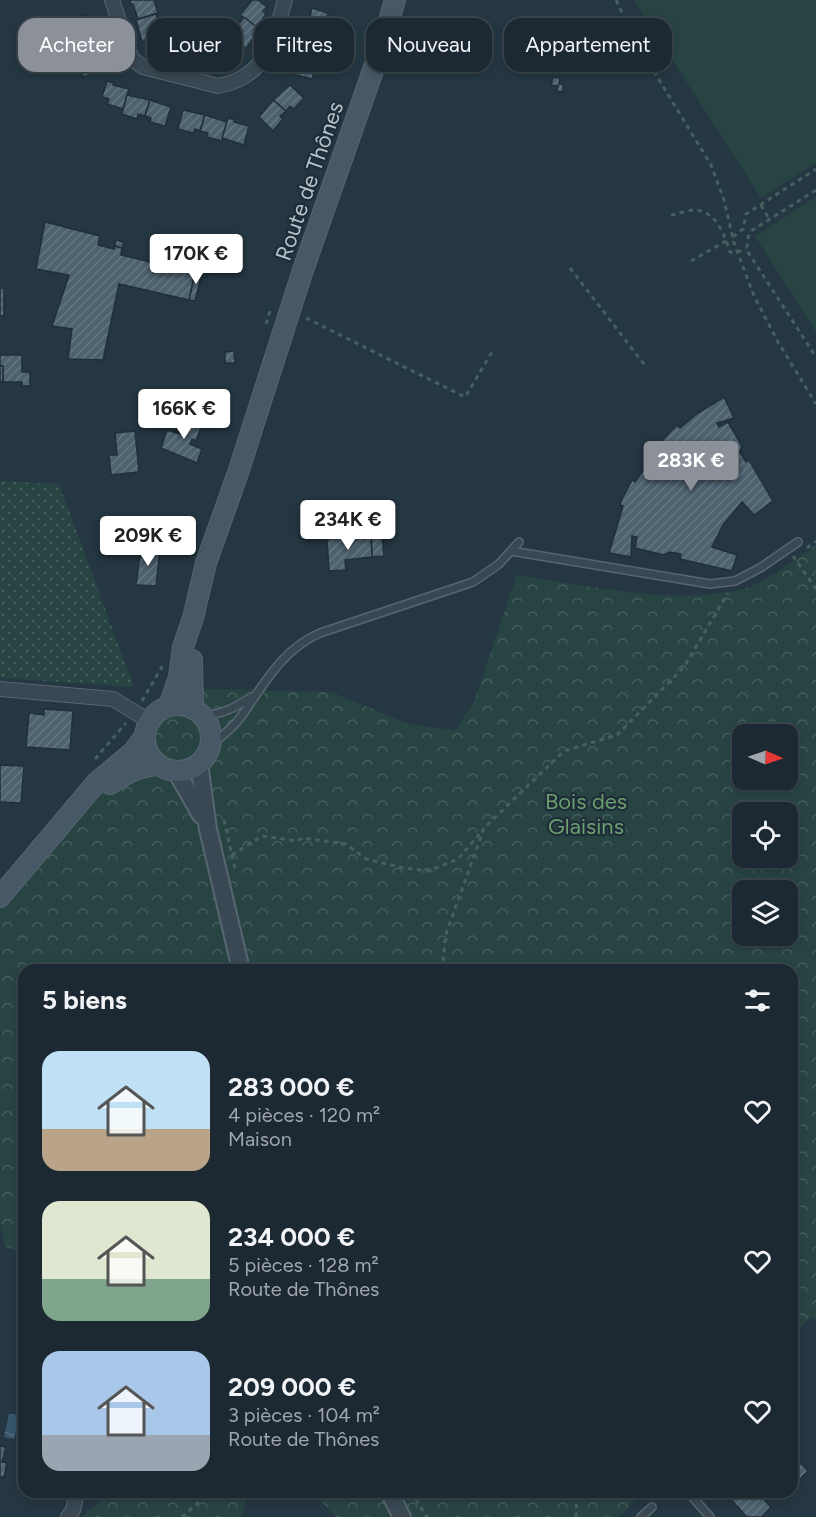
<!DOCTYPE html>
<html lang="fr">
<head>
<meta charset="utf-8">
<style>
	:root { --surface:#1c2932; --page:#29353e; --text:#f1f3f6; --muted:#a0a6ac; --line:#3a454d; --accent:#8c9099 }
	body { margin:0; font-family:Figtree,sans-serif; background:var(--page); color:var(--text); height:100vh; display:flex; flex-direction:column; font-size:22px; white-space:nowrap }
	* { box-sizing:border-box; margin:0 }
	p { font-size:20px; color:var(--muted) }
	.icon { flex:none; width:33px; height:33px; fill:none; stroke:currentColor; stroke-width:2; stroke-linecap:round; stroke-linejoin:round }
	.map { position:relative; flex:1; overflow:hidden }
	.panel { position:absolute; left:18px; top:964px; width:780px; height:534px; display:flex; flex-direction:column; background:var(--surface); border-radius:18px; box-shadow:0 3px 9px #0003,0 0 0 2px var(--line) }
	.panel>* { flex:none }
	.banner { position:absolute; left:18px; top:18px; width:780px; height:54px; display:flex; gap:12px }
	.needle { width:39px; rotate:92deg }
	.tools { position:absolute; left:732px; top:724px; display:grid; gap:12px }
	.tools a { display:grid; place-items:center; width:66px; height:66px; border-radius:12px; background:var(--surface); box-shadow:0 3px 9px #0003,0 0 0 2px var(--line); font-size:30px }
	.price { position:absolute; translate:-50% -51px; padding:0 14px; border-radius:6px; background:#fff; color:#222; font-size:20px; line-height:39px; filter:drop-shadow(0 2px 3px #0008) }
	.price::after { content:''; position:absolute; left:50%; top:36px; width:18px; height:14px; margin-left:-9px; background:inherit; clip-path:polygon(0 0,100% 0,50% 100%) }
	.price.active { background:var(--accent); color:#fff }
	ul { padding:0; list-style:none }
	li { display:flex; align-items:center; gap:18px; height:150px; padding:0 24px }
	li span { display:grid; place-items:center; flex:none; width:168px; height:120px; border-radius:18px; color:#555 }
	li>.icon { margin-inline-start:auto }
	span .icon { width:72px; height:72px; fill:#fffc; stroke-width:1 }
	li b { font-size:26px }
	h2 { display:flex; justify-content:space-between; align-items:center; height:72px; padding:0 24px; font-size:26px }
	.pill { padding:0 21px; border-radius:18px; background:var(--surface); box-shadow:0 3px 9px #0003,0 0 0 2px var(--line); font-size:21px; line-height:54px }
	.pill.active { background:var(--accent); color:#fff }
	.map>svg:first-child { display:block }
	.grass { fill:url(#grass-dots) }
	.forest { fill:url(#forest-crowns); fill-rule:evenodd }
	.park { fill:#274443 }
	.water { fill:url(#water-ripples) }
	.building { fill:url(#building-hatch); stroke:#202f3a; stroke-width:1.5 }
	.lines { fill:none; stroke-linecap:round; stroke-linejoin:round }
	.service-casing { stroke:#576670; stroke-width:10 }
	.minor-casing { stroke:#576670; stroke-width:16 }
	.tertiary-casing { stroke:#576670; stroke-width:20 }
	.secondary-casing { stroke:#576670; stroke-width:22 }
	.path { stroke:#45605f; stroke-width:3; stroke-dasharray:4.5 4.5; stroke-linecap:butt }
	.service { stroke:#394853; stroke-width:7 }
	.minor { stroke:#394853; stroke-width:14 }
	.tertiary { stroke:#394853; stroke-width:16 }
	.secondary { stroke:#475866; stroke-width:20 }
	.labels { text-anchor:middle; stroke-width:4.5; stroke-linejoin:round; paint-order:stroke }
	.street-label { font-size:22px; fill:#b6c3cd; stroke:#1e2d38 }
	.park-label { font-size:22px; fill:#6c9f6f; stroke:#1e2d38 }
</style>
</head>
<body>
<div class="map">
<svg width="816" height="1517" viewBox="0 0 816 1517">
	<defs>
		<pattern id="grass-dots" width="8" height="8" patternUnits="userSpaceOnUse" patternTransform="scale(1.5)"><rect width="8" height="8" fill="#274443"/><path d="M2 2h.1M6 6h.1" fill="none" stroke="#445d5d" stroke-width="1.8" stroke-linecap="round"/></pattern>
		<pattern id="forest-crowns" width="20" height="18" patternUnits="userSpaceOnUse" patternTransform="scale(1.5)"><rect width="20" height="18" fill="#274443"/><path d="M2 6a3 3 0 1 1 6 0M12 15a3 3 0 1 1 6 0" fill="none" stroke="#445d5d"/></pattern>
		<pattern id="water-ripples" width="26" height="14" patternUnits="userSpaceOnUse" patternTransform="scale(1.5)"><rect width="26" height="14" fill="#37566b"/><path d="M2 4q2-2 4 0t4 0M15 11q2-2 4 0t4 0" fill="none" stroke="#526d7f"/></pattern>
		<pattern id="building-hatch" width="6" height="6" patternUnits="userSpaceOnUse" patternTransform="scale(1.5)"><rect width="6" height="6" fill="#4d616f"/><path d="M-1 1l2-2M0 6l6-6M5 7l2-2" fill="none" stroke="#647682"/></pattern>
	</defs>
	<rect width="100%" height="100%" fill="#253743"/>
	<path class="grass" d="M0 481 59 484 134 687 0 678Z"/>
	<g class="forest">
		<path d="M816 545V1319L811 1317 792 1337V970H24V1254L5 1246 0 1225V897L178 688 331 692 411 725 455 730 474 702 517 575C586 585 678 607 746 588 766 582 798 558 816 545ZM742 735H788V780H742ZM742 813H788V858H742ZM742 891H788V936H742Z"/>
		<path d="M103 1493V1492L251 1493 247 1498 241 1517H82L101 1500Z"/>
		<path d="M313 1493H642L619 1517H336Z"/>
	</g>
	<g class="park">
		<path d="M634 0H816V163L761 198Z"/>
		<path d="M816 197V332L755 236Z"/>
	</g>
	<path class="water" d="M9 1414 19 1415 14 1439 4 1437Z"/>
	<g class="building">
		<path d="M130 0H154L158 13 138 19 133 4 131 5Z"/>
		<path d="M252 0H258L267 7 263 11 266 14 256 27 240 15Z"/>
		<path d="M312 8 328 13 326 19 331 21 327 36 307 30Z"/>
		<path d="M156 14 160 29 156 30 158 36 142 42 136 20Z"/>
		<path d="M87 15 95 36 79 41 77 34 72 36 68 21Z"/>
		<path d="M244 17 259 29 246 49 233 38 237 33 234 30Z"/>
		<path d="M525 21 536 48 526 52 523 45 512 51 501 29Z"/>
		<path d="M536 27 543 45 536 48 528 30Z"/>
		<path d="M446 28 454 31 451 38 443 35Z"/>
		<path d="M160 29 164 42 160 43 156 30Z"/>
		<path d="M306 30 325 35 320 50 316 49 314 56 297 51Z"/>
		<path d="M158 36 160 43 148 47 145 40Z"/>
		<path d="M233 38 246 49 231 66 216 54 225 41 228 44Z"/>
		<path d="M94 50 102 71 83 77 75 56Z"/>
		<path d="M297 51 314 56 312 63 316 64 312 79 292 74Z"/>
		<path d="M553 77 560 78 559 84H563V92L557 91 558 86 551 85Z"/>
		<path d="M107 81 114 83 113 85 129 89 123 109 107 104 109 99 102 97Z"/>
		<path d="M290 85 304 98 294 109 290 106 286 111 273 100Z"/>
		<path d="M127 95 150 100 145 116 138 114 137 119 122 114Z"/>
		<path d="M150 100 171 107 165 126 150 122 151 118 145 116Z"/>
		<path d="M273 100 286 111 280 116 283 119 273 131 259 117Z"/>
		<path d="M183 110 205 115 200 131 195 129 193 133 178 129Z"/>
		<path d="M205 115 227 122 222 141 207 137 208 133 200 131Z"/>
		<path d="M228 118 235 120 234 122 249 126 244 145 222 138Z"/>
		<path d="M45 222 100 236 98 245 114 249 115 246 122 248 121 255 167 266 168 262 196 269 189 300 119 284 103 360 68 359 72 329 52 326 69 275 36 269Z"/>
		<path d="M116 240 124 242 122 248 115 246Z"/>
		<path d="M196 269 203 270 195 301 189 300Z"/>
		<rect x="0" y="288" width="4" height="28"/>
		<path d="M234 351 235 363H225V352Z"/>
		<path d="M0 355H22V372H30V386H22V382H3V366H0Z"/>
		<rect x="0" y="366" width="3" height="16"/>
		<path d="M724 397 734 418 717 423 719 427 728 422 742 446 740 452 746 462 749 460 773 501 754 515 742 502 723 525 712 547 737 555 732 571 680 559 681 554 670 552 664 555 635 548 637 537 632 536 631 557 609 553 623 506 620 505 622 499 632 480 635 482 657 451 654 449 677 425 680 428 698 413Z"/>
		<path d="M187 416 203 422 196 441 192 439 190 444 202 449 197 463 161 448 167 430 180 434Z"/>
		<path d="M135 431 139 472 111 475 109 455H117L115 433Z"/>
		<path d="M382 535 384 556 372 557 371 536Z"/>
		<path d="M371 536 372 557 345 560 346 570 329 571 327 539Z"/>
		<path d="M141 547 160 549 156 586 136 585Z"/>
		<path d="M44 709 73 711 70 750 26 747 29 713 44 715Z"/>
		<path d="M0 765 24 766 21 803 0 802Z"/>
		<path d="M0 1446 6 1447 2 1462 7 1463 4 1477H0Z"/>
		<path d="M792 1462 797 1467 801 1463 808 1471 792 1487Z"/>
		<path d="M724 1492H773L765 1501 771 1507 761 1517H747Z"/>
	</g>
	<g class="lines">
		<defs>
			<g id="service">
				<path d="M511 551 710 584 735 581 760 568 798 542"/>
				<path d="M203 716C222 714 235 708 251 697"/>
				<path d="M209 747C219 738 232 729 240 718 263 686 282 649 320 633L473 582 499 564 519 542"/>
				<path d="M688 1492 710 1517"/>
				<path d="M641 1517 652 1507"/>
			</g>
			<g id="minor">
				<path d="M112 0 132 59 143 67 218 86C267 77 273 41 285 0"/>
				<path d="M0 689 113 699 149 721"/>
				<path d="M68 1517 73 1510 77 1492"/>
			</g>
			<g id="tertiary">
				<path d="M199 763 208 829 241 970"/>
				<path d="M176 771 201 815"/>
				<path d="M389 1492 402 1517"/>
			</g>
			<g id="secondary">
				<path d="M192 660 193 709"/>
				<circle cx="178" cy="738" r="33"/>
				<path d="M169 706 179 677 183 647 193 618 206 563 238 473 303 270 383 42 395 0"/>
				<path d="M110 784C126 773 139 766 159 765"/>
				<path d="M0 897 96 783 133 752 145 736"/>
			</g>
		</defs>
		<use href="#service" class="service-casing"/>
		<use href="#minor" class="minor-casing"/>
		<use href="#tertiary" class="tertiary-casing"/>
		<use href="#secondary" class="secondary-casing"/>
		<g class="path">
			<path d="M616 0 636 42 711 165 724 200 734 243 754 296 778 342 816 404"/>
			<path d="M816 190 751 231C746 237 749 243 746 249L816 357"/>
			<path d="M761 205 769 219"/>
			<path d="M671 215C678 214 688 210 695 210 717 212 724 234 730 252L734 253 746 249"/>
			<path d="M733 237 743 229 746 214 816 169"/>
			<path d="M691 261 726 241"/>
			<path d="M570 268 647 368"/>
			<path d="M306 318 465 397 492 352"/>
			<path d="M266 324 271 308"/>
			<path d="M807 548 816 541"/>
			<path d="M793 556 816 589"/>
			<path d="M142 701 163 665"/>
			<path d="M95 759 126 723"/>
			<path d="M224 820 235 869"/>
			<path d="M232 855 262 836 297 841 303 838 346 844 366 859 404 868 428 871 458 859 483 830"/>
			<path d="M442 970 446 934 484 828 564 751 617 735 684 667 728 593"/>
			<path d="M411 1492 427 1517"/>
			<path d="M182 1517 198 1503 206 1492"/>
			<path d="M576 1517 577 1492"/>
		</g>
		<use href="#service" class="service"/>
		<use href="#minor" class="minor"/>
		<use href="#tertiary" class="tertiary"/>
		<use href="#secondary" class="secondary"/>
	</g>
	<g class="labels">
		<g class="street-label">
			<text transform="translate(309 181) rotate(-71)" y="8">Route de Thônes</text>
		</g>
		<g class="park-label">
			<text x="586" y="809">Bois des<tspan x="586" dy="25">Glaisins</tspan></text>
		</g>
	</g>
</svg>
<div class="tools">
<a><svg class="needle" viewBox="-14 -14 28 28"><path d="M0-13l5 13h-10z" fill="#e53935"/><path d="M0 13l5-13h-10z" fill="#a0a6ac"/></svg></a>
<a><svg class="icon" aria-label="locate" viewBox="0 0 24 24"><circle cx="12" cy="12" r="6"/><path d="M12 2v4M12 18v4M2 12h4M18 12h4"/></svg></a>
<a><svg class="icon" aria-label="layers" viewBox="0 0 24 24"><path d="M12 4l9 5-9 5-9-5zM3 14l9 5 9-5"/></svg></a>
</div>
<b class="price" style="left:196px;top:285px">170K €</b>
<b class="price" style="left:184px;top:440px">166K €</b>
<b class="price active" style="left:691px;top:492px">283K €</b>
<b class="price" style="left:348px;top:551px">234K €</b>
<b class="price" style="left:148px;top:567px">209K €</b>
<div class="banner">
<a class="pill active">Acheter</a>
<a class="pill">Louer</a>
<a class="pill">Filtres</a>
<a class="pill">Nouveau</a>
<a class="pill">Appartement</a>
</div>
<section class="panel">
<h2>5 biens<svg class="icon" aria-label="filters" viewBox="0 0 24 24"><path d="M4 7h16M4 17h16"/><circle cx="9" cy="7" r="2"/><circle cx="15" cy="17" r="2"/></svg></h2>
<ul>
<li><span style="background:linear-gradient(#bfe0f5 65%,#b9a48a 0)"><svg class="icon" aria-label="home" viewBox="0 0 24 24"><path d="M3 11l9-7 9 7M6 9v11h12V9"/></svg></span><div><b>283 000 €</b><p>4 pièces · 120 m²</p><p>Maison</p></div><svg class="icon" aria-label="heart" viewBox="0 0 24 24"><path d="M12 20l-8-8c-3-5 5-10 8-4 3-6 11-1 8 4z"/></svg></li>
<li><span style="background:linear-gradient(#dfe7d0 65%,#7fa58c 0)"><svg class="icon" aria-label="home" viewBox="0 0 24 24"><path d="M3 11l9-7 9 7M6 9v11h12V9"/></svg></span><div><b>234 000 €</b><p>5 pièces · 128 m²</p><p>Route de Thônes</p></div><svg class="icon" aria-label="heart" viewBox="0 0 24 24"><path d="M12 20l-8-8c-3-5 5-10 8-4 3-6 11-1 8 4z"/></svg></li>
<li><span style="background:linear-gradient(#a9c7e8 70%,#9aa5b1 0)"><svg class="icon" aria-label="home" viewBox="0 0 24 24"><path d="M3 11l9-7 9 7M6 9v11h12V9"/></svg></span><div><b>209 000 €</b><p>3 pièces · 104 m²</p><p>Route de Thônes</p></div><svg class="icon" aria-label="heart" viewBox="0 0 24 24"><path d="M12 20l-8-8c-3-5 5-10 8-4 3-6 11-1 8 4z"/></svg></li>
</ul>
</section>
</div>
</body>
</html>
